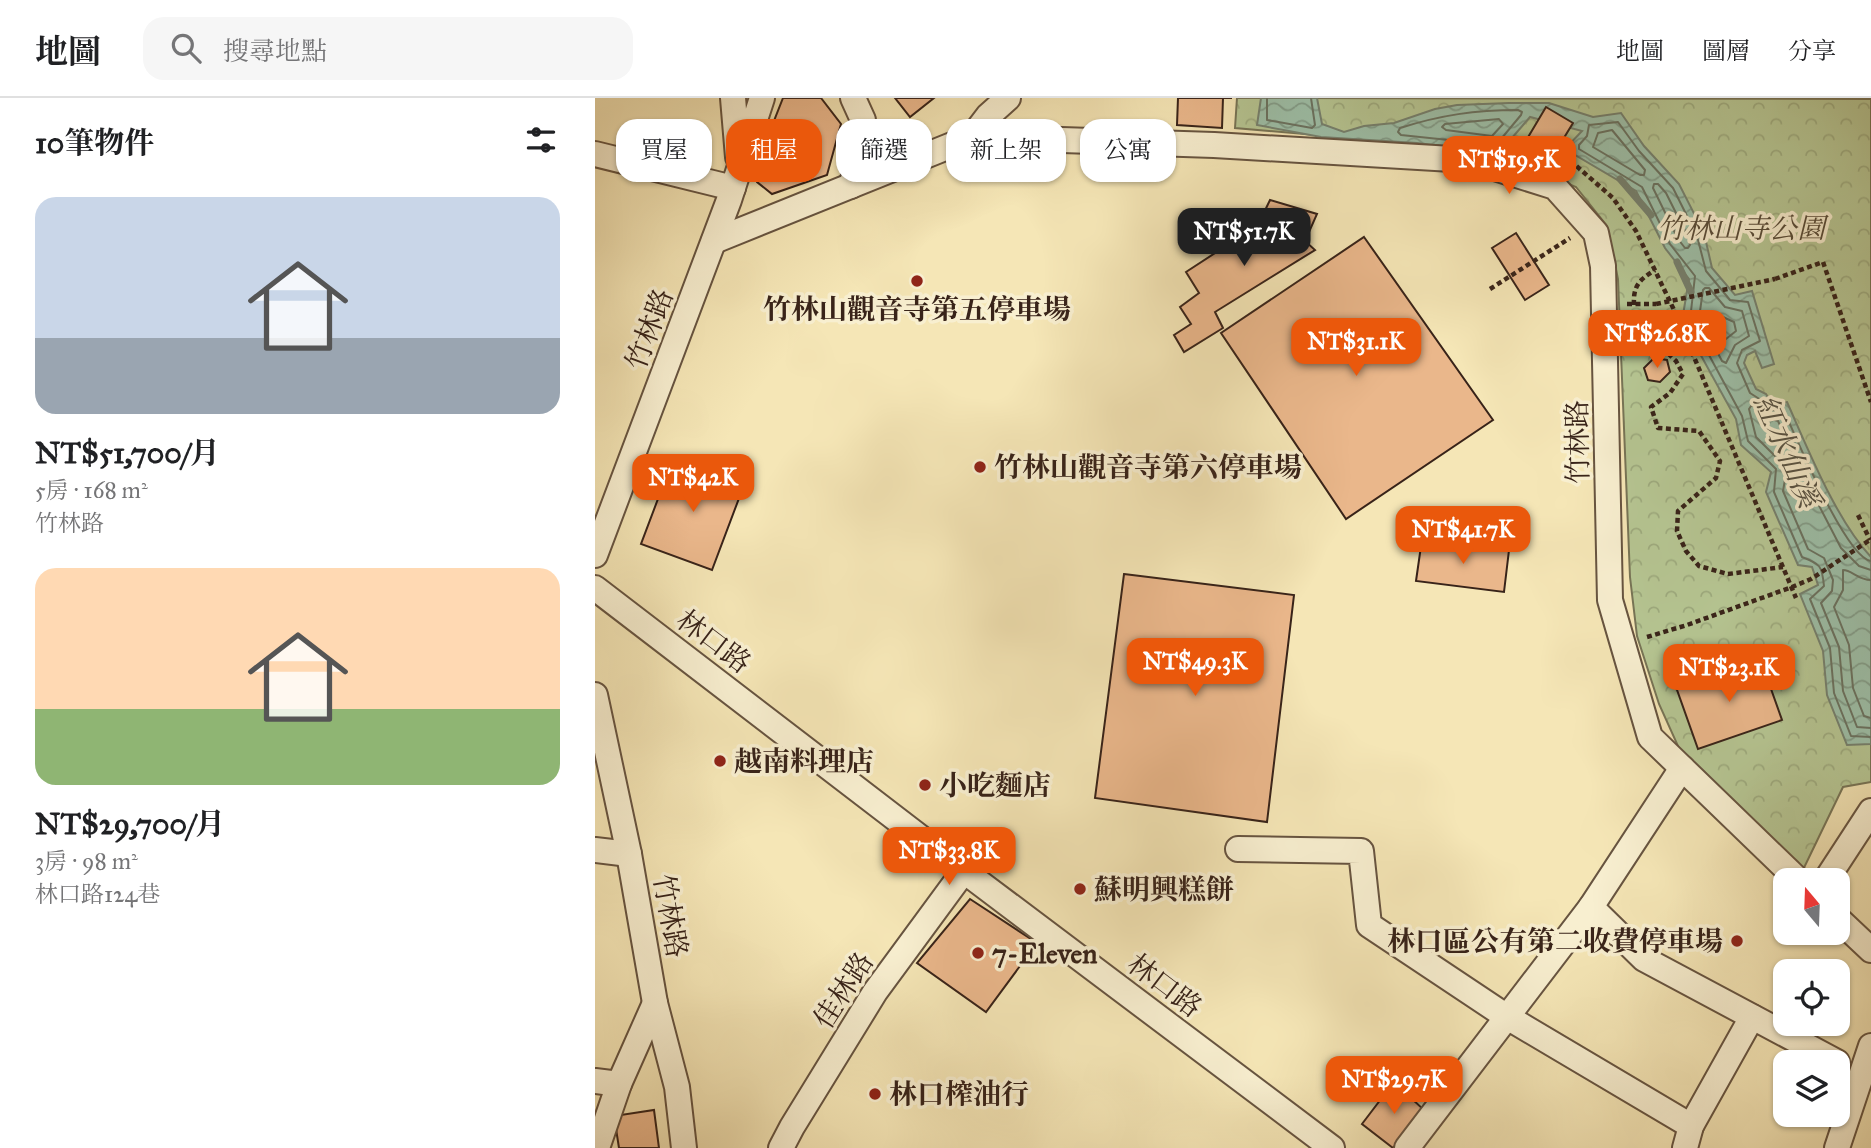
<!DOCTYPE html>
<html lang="zh-TW">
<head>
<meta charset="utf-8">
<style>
	:root { --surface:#fff; --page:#f6f6f6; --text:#202124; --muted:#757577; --line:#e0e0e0; --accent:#ea580c }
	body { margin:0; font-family:"IM FELL Great Primer","Noto Serif TC",serif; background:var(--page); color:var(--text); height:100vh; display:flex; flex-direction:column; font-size:26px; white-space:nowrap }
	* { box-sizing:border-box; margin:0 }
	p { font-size:23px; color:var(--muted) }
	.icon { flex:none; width:38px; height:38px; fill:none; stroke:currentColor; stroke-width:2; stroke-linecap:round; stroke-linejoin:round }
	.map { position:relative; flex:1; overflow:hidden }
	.side { display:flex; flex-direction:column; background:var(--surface); width:595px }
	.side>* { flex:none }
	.banner { position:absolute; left:21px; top:21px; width:665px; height:63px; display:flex; gap:14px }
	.needle { width:46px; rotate:341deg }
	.buttons { position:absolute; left:1178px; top:770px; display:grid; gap:14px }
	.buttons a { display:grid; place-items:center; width:77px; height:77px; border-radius:14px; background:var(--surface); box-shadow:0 2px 5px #0004; font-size:35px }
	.price { position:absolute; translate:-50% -60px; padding:0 16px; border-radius:14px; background:var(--accent); color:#fff; font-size:23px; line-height:46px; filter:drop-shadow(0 2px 4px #0008) }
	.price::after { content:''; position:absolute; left:50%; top:42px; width:21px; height:16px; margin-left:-10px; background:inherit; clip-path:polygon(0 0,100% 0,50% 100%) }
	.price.current { background:#222; color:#fff }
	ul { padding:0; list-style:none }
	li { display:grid; align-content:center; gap:14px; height:371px; padding:0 35px }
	li span { display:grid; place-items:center; height:217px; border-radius:21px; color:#555 }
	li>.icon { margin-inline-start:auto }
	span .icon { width:126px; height:126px; fill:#fffc; stroke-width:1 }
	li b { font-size:30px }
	h2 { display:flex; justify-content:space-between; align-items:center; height:84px; padding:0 35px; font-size:30px }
	.pill { padding:0 24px; border-radius:21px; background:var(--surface); box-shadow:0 2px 5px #0004; font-size:24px; line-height:63px }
	.pill.current { background:var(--accent); color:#fff }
	header { display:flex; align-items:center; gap:42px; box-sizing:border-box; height:98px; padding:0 35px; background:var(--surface); border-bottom:2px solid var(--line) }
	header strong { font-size:33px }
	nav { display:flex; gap:38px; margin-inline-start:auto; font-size:24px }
	.search { width:490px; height:63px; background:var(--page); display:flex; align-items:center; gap:18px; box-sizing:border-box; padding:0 24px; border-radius:21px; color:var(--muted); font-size:26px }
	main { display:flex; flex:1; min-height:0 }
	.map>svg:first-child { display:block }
	.park { fill:url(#park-crowns); stroke:#777456; stroke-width:2 }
	.water { fill:url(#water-waves); stroke:#75816f; stroke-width:2 }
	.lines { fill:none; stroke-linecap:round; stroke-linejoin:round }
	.shore { stroke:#6a7261; stroke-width:2 }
	.stream { stroke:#75816f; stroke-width:7 }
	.building { fill:#eab78b; stroke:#382319; stroke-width:2 }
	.minor-casing { stroke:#675440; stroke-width:28 }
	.path { stroke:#382319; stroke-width:4.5; stroke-dasharray:5 3.5; stroke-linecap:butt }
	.minor { stroke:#f8efd0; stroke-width:24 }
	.path-bridge { stroke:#382319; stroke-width:4.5; stroke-dasharray:5 3.5; stroke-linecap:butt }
	.poi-dot { fill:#8f2418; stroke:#f8efd0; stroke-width:2.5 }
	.labels { text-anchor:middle; stroke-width:7; stroke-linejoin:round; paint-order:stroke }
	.park-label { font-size:28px; font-style:italic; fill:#584c38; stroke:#f8efd0 }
	.poi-label { font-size:28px; font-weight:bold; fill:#382319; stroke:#f8efd0; text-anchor:start }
	.street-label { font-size:28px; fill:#382319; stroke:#f8efd0 }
	.water-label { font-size:30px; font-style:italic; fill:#565244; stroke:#f8efd0 }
</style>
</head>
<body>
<header>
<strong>地圖</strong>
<div class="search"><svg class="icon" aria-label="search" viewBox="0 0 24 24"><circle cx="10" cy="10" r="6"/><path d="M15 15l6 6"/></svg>搜尋地點</div>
<nav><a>地圖</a><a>圖層</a><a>分享</a></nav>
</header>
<main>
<section class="side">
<h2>10筆物件<svg class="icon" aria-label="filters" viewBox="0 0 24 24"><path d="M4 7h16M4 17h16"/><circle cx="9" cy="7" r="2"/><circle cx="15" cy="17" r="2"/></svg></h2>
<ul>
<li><span style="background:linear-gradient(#c9d6e8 65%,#9aa5b1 0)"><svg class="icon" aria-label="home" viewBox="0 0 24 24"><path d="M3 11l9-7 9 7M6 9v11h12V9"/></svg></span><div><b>NT$51,700/月</b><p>5房 · 168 m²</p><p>竹林路</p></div></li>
<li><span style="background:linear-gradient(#ffd9b3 65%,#8fb573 0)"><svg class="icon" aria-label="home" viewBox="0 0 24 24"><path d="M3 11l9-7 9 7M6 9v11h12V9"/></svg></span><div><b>NT$29,700/月</b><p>3房 · 98 m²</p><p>林口路124巷</p></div></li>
</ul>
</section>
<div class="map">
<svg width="1276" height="1050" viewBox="0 0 1276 1050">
	<defs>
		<pattern id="park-crowns" width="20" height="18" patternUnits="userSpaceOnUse" patternTransform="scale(1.75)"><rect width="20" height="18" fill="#b6c693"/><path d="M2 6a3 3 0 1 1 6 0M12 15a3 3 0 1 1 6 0" fill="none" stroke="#9daa7e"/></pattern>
		<pattern id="water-waves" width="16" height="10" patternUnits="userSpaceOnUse" patternTransform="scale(1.75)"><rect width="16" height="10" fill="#9dc0a9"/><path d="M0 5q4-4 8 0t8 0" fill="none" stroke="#819c89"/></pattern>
	</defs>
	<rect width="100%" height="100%" fill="#f5e6b6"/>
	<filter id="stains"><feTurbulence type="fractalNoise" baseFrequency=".00286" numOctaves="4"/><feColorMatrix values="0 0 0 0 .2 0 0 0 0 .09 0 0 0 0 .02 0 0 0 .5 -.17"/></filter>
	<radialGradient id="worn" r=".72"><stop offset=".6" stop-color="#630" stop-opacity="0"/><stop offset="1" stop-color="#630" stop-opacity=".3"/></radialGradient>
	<path class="park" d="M642 0 1276 1V684L1248 689 1205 778 1092 668 1064 606 1042 538 1035 479 1023 181 1012 128 981 89 927 66 849 48 640 30Z"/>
	<path class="water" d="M666 0H722L727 26 749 34 769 28 799 25 840 11 862 7 914 5H954L998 19 1026 15 1049 48 1084 86 1109 135 1117 170 1140 197 1157 193 1179 266 1167 270 1160 253 1152 257 1149 265 1161 291 1171 296 1177 306 1192 304C1213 351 1241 422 1276 459V646L1252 647 1232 597 1228 553 1205 496 1223 487 1217 469 1203 467 1171 394 1176 374 1146 347 1141 321 1087 223 1094 181 1070 150 1041 93 970 51 987 33 935 19 904 55 822 45 726 39 662 27Z"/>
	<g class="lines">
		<g class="shore">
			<path d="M672 0V22L717 30 720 27 716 0"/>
			<path d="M923 12 927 14 926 17 901 47 806 37 803 34 805 30C846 17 880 12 923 12Z"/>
			<path d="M904 21 908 26 897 38 851 32 847 29 850 26Z"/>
			<path d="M1017 32 1050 72 1049 77H1045L998 49 1003 35Z"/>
			<path d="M1059 86H1063L1071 95 1094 141 1095 147 1093 150H1090L1083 141 1058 90Z"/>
			<path d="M1110 190H1114L1130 209 1147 213 1154 238 1140 247 1131 265 1127 263 1104 220 1108 192Z"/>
			<path d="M1117 214 1139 224 1141 233 1131 241 1127 240 1115 219Z"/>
			<path d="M1276 463C1251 460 1201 339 1189 313L1174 312 1166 302 1155 295 1142 265 1147 252 1165 243 1153 204 1135 202 1111 173 1102 138 1078 90 1044 53 1023 24 994 27 992 38 984 47V51L1047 89 1075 146 1100 178 1095 222 1147 318 1153 343 1181 371 1179 394 1207 459C1225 466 1227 467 1229 488L1215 501 1235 550 1239 595 1256 638 1276 639"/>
			<path d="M1276 472 1264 468 1246 450 1204 369 1183 323 1169 319 1160 308H1156L1154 311 1161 339 1190 368 1191 376 1188 393 1213 451 1229 460 1238 482 1237 493 1226 505 1244 549 1248 593 1262 629 1276 630"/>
			<path d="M1276 482C1263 482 1257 472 1248 472V492L1239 509 1254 547 1258 590 1269 618 1276 620"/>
		</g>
		<g class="stream">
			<path d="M1025 81 1056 117"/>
			<path d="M1082 164 1096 194"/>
		</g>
	</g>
	<g class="building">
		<path d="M188 0H226L246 26 232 77 177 96 162 84 158 76Z"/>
		<path d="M300 0H339L315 19Z"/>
		<path d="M583 0H637H628L627 30 582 27Z"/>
		<path d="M951 9 978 25 956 61 929 46Z"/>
		<path d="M675 102 722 116 710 143 720 152 620 214 628 230 589 254 579 237 596 226 585 209 604 195 591 174 663 127Z"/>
		<path d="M921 135 954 187 930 202 897 150Z"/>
		<path d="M769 139 898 322 751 421 626 235Z"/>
		<path d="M1059 260 1072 262 1075 274 1065 284 1053 282 1049 270Z"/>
		<path d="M78 361 149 387 117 472 46 446Z"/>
		<path d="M827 441 914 452 909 494 821 483Z"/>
		<path d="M529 476 699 497 672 724 500 700Z"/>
		<path d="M1165 560 1187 622 1103 651 1081 589Z"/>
		<path d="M375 801 442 845 391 914 322 865Z"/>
		<path d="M799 984 830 1013 798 1050 767 1026Z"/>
		<path d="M59 1012 64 1050H24L19 1018Z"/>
	</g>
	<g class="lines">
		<defs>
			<g id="minor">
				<path d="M138 0 143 59"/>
				<path d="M377 39 393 18 413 0"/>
				<path d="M0 56 138 90"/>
				<path d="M256 88 266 55 268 22 258 0"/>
				<path d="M119 143 377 39 619 47 874 62 960 89 1001 135 1008 168 1015 502 1055 639 1203 782"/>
				<path d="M0 457 134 102 167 0"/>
				<path d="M0 490 369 773 737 1050"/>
				<path d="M0 597 34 756 60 905 82 989 89 1050"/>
				<path d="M643 751 766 753 774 827 912 919 1096 1028"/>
				<path d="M0 752 34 756"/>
				<path d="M1231 782 1276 713"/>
				<path d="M996 809 1049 861 1242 964"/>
				<path d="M1242 820 1276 852"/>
				<path d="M0 983 24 986 60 905"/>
				<path d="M2 1050 24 986"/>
				<path d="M186 1050 197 1029 280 894 369 773"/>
				<path d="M812 1050 996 809 1087 670"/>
				<path d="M1090 1050 1096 1028 1157 919"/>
				<path d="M1242 1050 1276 948"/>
			</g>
		</defs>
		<use href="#minor" class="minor-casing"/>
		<g class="path">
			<path d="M939 60 949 44 978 65 1018 100 1041 133 1080 214 1201 500"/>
			<path d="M1180 181 1228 164 1276 304"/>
			<path d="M895 191 975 140"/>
			<path d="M1032 206H1061"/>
			<path d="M1039 207C1038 188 1044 182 1060 172"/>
			<path d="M1061 244 1081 263 1088 276 1075 295 1056 309 1063 330 1104 333 1125 363 1121 380 1083 413 1082 433 1091 453 1104 468 1133 476 1188 469"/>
			<path d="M1263 417 1275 442"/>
			<path d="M1052 539 1092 527 1197 489 1216 481 1275 442"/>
		</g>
		<use href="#minor" class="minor"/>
		<path class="path-bridge" d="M1061 206 1180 181"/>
	</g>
	<g class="poi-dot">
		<circle cx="322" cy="183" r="7"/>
		<circle cx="385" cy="369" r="7"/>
		<circle cx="125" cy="663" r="7"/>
		<circle cx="330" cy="687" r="7"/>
		<circle cx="485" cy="791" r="7"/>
		<circle cx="1142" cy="843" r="7"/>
		<circle cx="383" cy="855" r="7"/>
		<circle cx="280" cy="996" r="7"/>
	</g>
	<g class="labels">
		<g class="park-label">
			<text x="1146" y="140">竹林山寺公園</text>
		</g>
		<g class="poi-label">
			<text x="322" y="221" text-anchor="middle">竹林山觀音寺第五停車場</text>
			<text x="399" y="379">竹林山觀音寺第六停車場</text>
			<text x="139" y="673">越南料理店</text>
			<text x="344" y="697">小吃麵店</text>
			<text x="499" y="801">蘇明興糕餅</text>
			<text x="1128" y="853" text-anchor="end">林口區公有第二收費停車場</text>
			<text x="397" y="865">7-Eleven</text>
			<text x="294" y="1006">林口榨油行</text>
		</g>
		<g class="street-label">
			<text transform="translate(54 231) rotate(-69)" y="10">竹林路</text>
			<text transform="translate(982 344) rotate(-91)" y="10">竹林路</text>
			<text transform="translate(119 543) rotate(37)" y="10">林口路</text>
			<text transform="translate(76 818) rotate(80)" y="10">竹林路</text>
			<text transform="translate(570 887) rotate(37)" y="10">林口路</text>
			<text transform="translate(248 892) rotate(-57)" y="10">佳林路</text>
		</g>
		<g class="water-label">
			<text transform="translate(1192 353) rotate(66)" y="10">紅水仙溪</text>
		</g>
	</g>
	<rect width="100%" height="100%" filter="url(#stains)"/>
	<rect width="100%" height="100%" fill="url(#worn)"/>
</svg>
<div class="buttons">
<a><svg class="needle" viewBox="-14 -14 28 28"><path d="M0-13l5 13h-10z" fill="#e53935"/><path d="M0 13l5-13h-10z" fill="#757577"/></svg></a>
<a><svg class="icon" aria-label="locate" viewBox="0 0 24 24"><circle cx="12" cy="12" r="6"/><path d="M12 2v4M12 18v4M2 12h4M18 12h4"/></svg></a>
<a><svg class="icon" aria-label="layers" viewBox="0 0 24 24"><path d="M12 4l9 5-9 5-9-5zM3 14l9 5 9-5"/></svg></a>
</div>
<b class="price" style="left:914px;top:98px">NT$19.5K</b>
<b class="price current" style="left:649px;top:170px">NT$51.7K</b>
<b class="price" style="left:1062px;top:272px">NT$26.8K</b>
<b class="price" style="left:761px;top:280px">NT$31.1K</b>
<b class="price" style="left:98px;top:416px">NT$42K</b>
<b class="price" style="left:868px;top:468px">NT$41.7K</b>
<b class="price" style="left:600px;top:600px">NT$49.3K</b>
<b class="price" style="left:1134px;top:606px">NT$23.1K</b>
<b class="price" style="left:354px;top:789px">NT$33.8K</b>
<b class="price" style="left:799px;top:1018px">NT$29.7K</b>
<div class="banner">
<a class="pill">買屋</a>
<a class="pill current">租屋</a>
<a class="pill">篩選</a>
<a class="pill">新上架</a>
<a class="pill">公寓</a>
</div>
</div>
</main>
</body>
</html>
